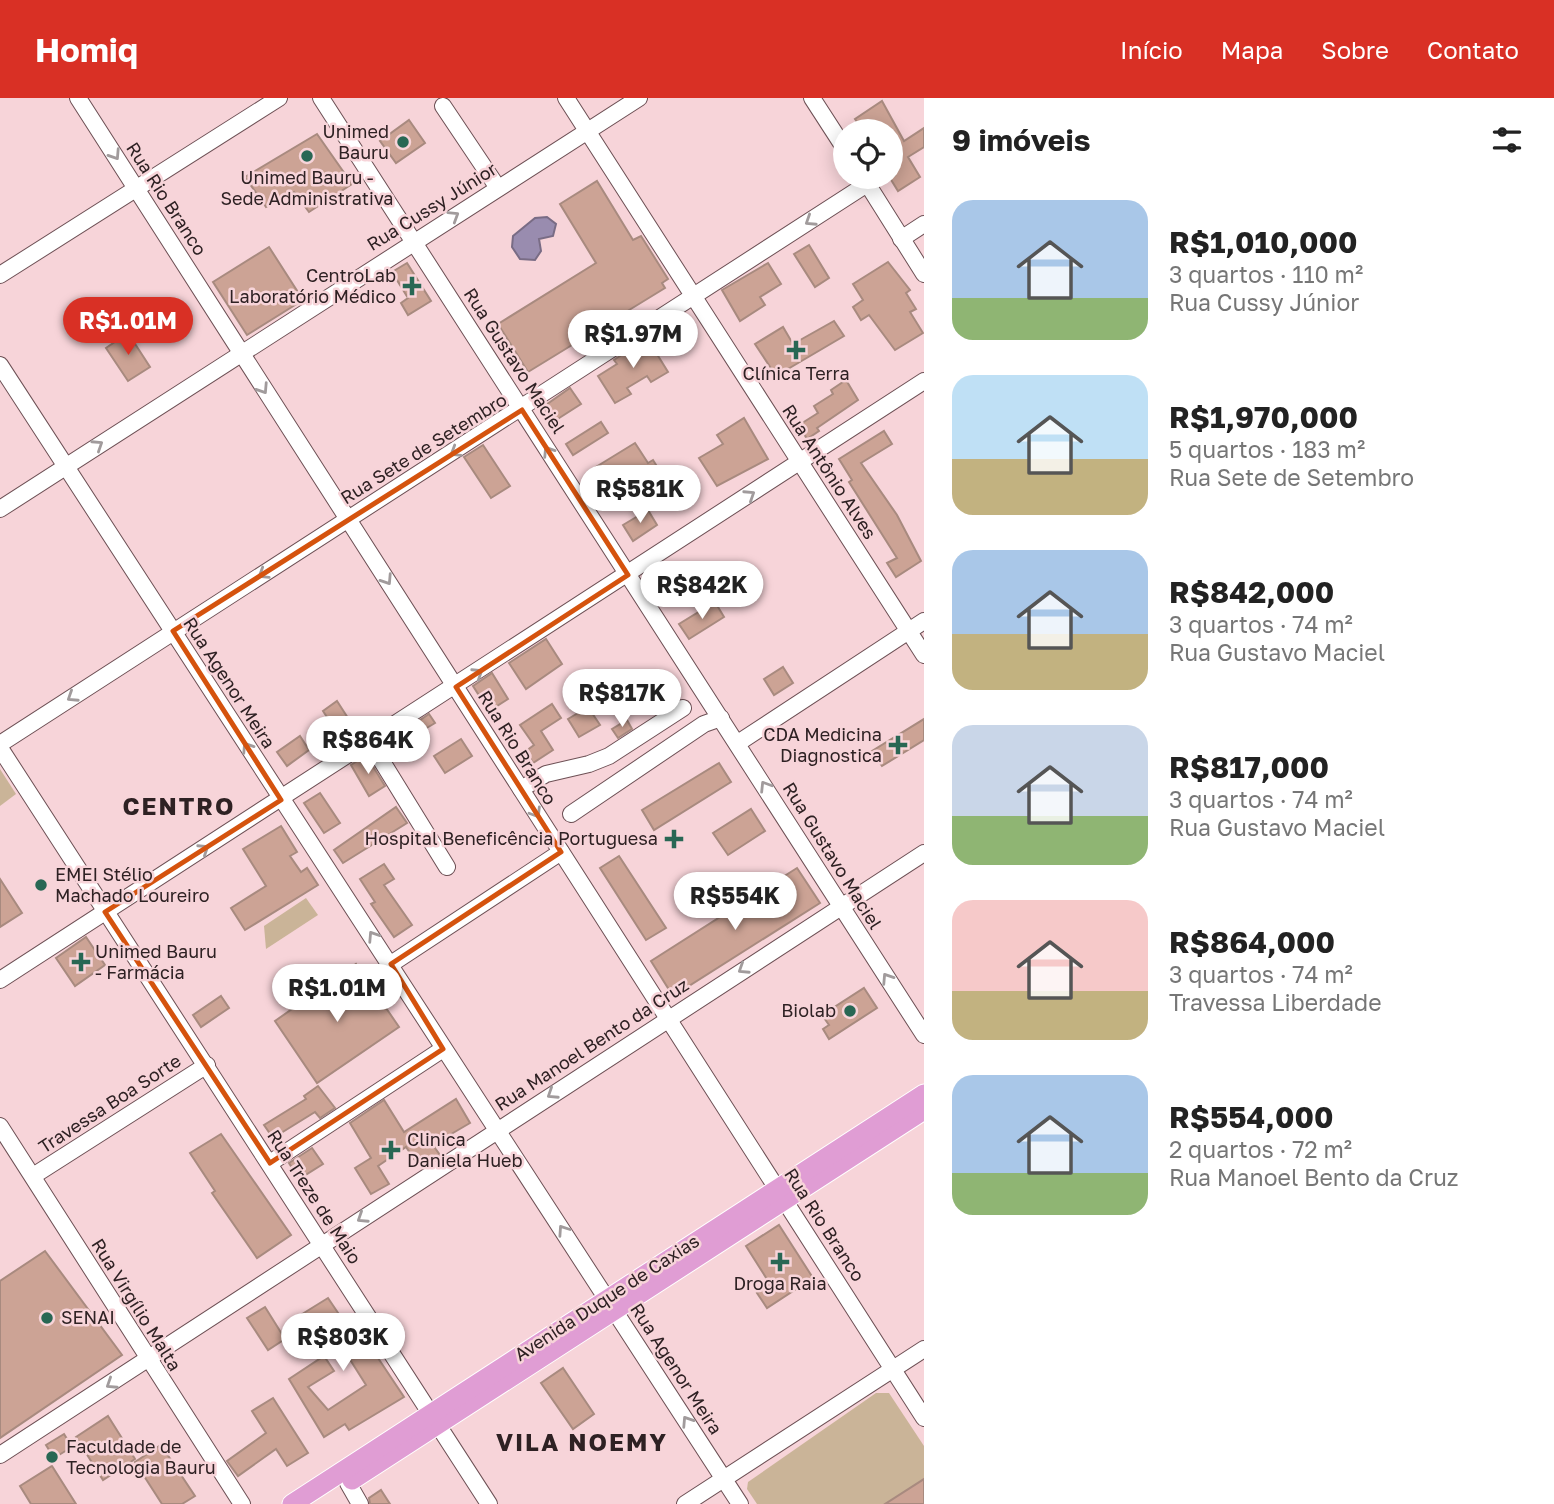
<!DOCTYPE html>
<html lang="pt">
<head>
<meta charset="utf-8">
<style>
	:root { --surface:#fff; --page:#f2f2f2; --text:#222; --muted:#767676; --accent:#d93025 }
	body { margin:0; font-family:"Golos Text",sans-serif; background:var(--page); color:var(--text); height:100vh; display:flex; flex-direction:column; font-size:26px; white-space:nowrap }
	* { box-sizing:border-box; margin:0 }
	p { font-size:23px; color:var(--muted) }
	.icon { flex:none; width:38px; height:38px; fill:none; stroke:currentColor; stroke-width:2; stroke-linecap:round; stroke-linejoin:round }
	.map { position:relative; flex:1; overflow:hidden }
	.panel { display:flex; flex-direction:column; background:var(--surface); width:630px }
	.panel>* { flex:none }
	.buttons { position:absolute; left:833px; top:21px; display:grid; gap:14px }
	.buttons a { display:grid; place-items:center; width:70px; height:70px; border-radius:50%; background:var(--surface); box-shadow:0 4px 18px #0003; font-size:35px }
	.price { position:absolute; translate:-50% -60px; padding:0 16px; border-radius:24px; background:#fff; color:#222; font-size:23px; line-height:46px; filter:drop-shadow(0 2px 4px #0008) }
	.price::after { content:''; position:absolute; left:50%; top:42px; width:21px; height:16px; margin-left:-10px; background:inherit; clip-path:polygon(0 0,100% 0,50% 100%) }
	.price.active { background:var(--accent); color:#fff }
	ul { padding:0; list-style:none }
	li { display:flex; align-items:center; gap:21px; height:175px; padding:0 28px }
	li span { display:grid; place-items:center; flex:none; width:196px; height:140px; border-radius:21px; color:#555 }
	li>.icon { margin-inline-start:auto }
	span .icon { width:84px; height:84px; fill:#fffc; stroke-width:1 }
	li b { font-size:30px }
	h2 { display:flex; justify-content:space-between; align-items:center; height:84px; padding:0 28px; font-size:30px }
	header { display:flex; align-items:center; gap:42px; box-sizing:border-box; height:98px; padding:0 35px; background:var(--accent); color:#fff }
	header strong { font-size:33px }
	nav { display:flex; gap:38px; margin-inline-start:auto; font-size:24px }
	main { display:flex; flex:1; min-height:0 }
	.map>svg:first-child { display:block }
	.green { fill:#cab498 }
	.water { fill:#998caf; stroke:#796c85; stroke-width:2 }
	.building { fill:#cca395; stroke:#a88a7f; stroke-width:2 }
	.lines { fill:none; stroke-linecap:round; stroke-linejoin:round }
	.minor-casing { stroke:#6d5055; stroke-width:18 }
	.major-casing { stroke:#fff; stroke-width:21 }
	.minor { stroke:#fff; stroke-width:16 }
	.major { stroke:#e09dd4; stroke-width:19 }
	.oneway { stroke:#a19b9c }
	.marked { fill:none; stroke:#d5530e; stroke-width:5; stroke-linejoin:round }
	.poi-dot { fill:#286754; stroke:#f7d4d9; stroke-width:2.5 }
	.labels { text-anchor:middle; stroke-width:5; stroke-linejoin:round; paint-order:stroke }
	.poi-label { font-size:18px; fill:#2e2123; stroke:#f7d4d9; text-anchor:end }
	.street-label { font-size:18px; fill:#2e2123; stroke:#f7d4d9 }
	.district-label { font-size:24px; font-weight:bold; letter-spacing:2px; fill:#2e2123; stroke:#f7d4d9 }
</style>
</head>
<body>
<header>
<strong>Homiq</strong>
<nav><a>Início</a><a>Mapa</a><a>Sobre</a><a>Contato</a></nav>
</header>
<main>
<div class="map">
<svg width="924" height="1406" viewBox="0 0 924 1406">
	<rect width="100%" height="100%" fill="#f7d4d9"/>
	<g class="green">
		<path d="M0 671 16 696 0 708Z"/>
		<path d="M306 800 318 817 266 851 264 828Z"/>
		<path d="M876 1295H889L924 1348V1406H757L747 1391 748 1384Z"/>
	</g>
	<path class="water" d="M547 119 556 126 553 138 539 141 541 153 535 162 520 161 512 149 513 138 535 120Z"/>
	<g class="building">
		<path d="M882 3 904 43 924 30V49L908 59 920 79 898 93 890 80 895 77 891 69V33H863L855 21Z"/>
		<path d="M409 22 425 45 396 65 380 43Z"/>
		<path d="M317 36 352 86 309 114 294 94 266 109 245 79Z"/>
		<path d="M597 83 633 142 641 138 668 181 662 185 665 190 528 274 498 226 596 165 560 106Z"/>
		<path d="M809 147 829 180 815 189 794 156Z"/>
		<path d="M269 149 303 202 247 237 213 184Z"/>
		<path d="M888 164 910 192 906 195 916 211 910 214 923 235 895 252 869 217 861 222 853 209 863 202 853 186Z"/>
		<path d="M407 165 431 203 408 217 401 205 408 200 392 174Z"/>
		<path d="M768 165 781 186 760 199 765 207 740 223 722 192Z"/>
		<path d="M834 223 844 238 776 278 755 246 783 229 793 246Z"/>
		<path d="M128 235 150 269 128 283 106 250Z"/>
		<path d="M647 240 668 274 651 284 647 278 627 290 631 296 615 305 598 278 617 266 614 262Z"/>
		<path d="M846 282 858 302 817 330 819 333 807 341 799 327 818 315 814 308 833 296 831 292Z"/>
		<path d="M570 290 581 306 553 324 543 309Z"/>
		<path d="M744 320 768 361 717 388 699 360 723 346 717 337Z"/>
		<path d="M601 324 608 335 573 357 566 346Z"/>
		<path d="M884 333 892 346 861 365 897 417 921 463 896 479 887 465 897 460 849 384 852 382 839 361Z"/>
		<path d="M635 345 648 365 653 362 663 378 646 389 633 370 602 389 591 372Z"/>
		<path d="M483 347 510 388 491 400 464 359Z"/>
		<path d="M648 412 657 427 633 443 623 427Z"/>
		<path d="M715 504 724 519 689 541 679 526Z"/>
		<path d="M546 541 562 566 526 591 509 565Z"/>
		<path d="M783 569 793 585 774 597 764 581Z"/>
		<path d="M492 575 508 601 489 613 473 588Z"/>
		<path d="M663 576 673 592 648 607 639 592Z"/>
		<path d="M599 578 610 596 594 605 583 588Z"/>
		<path d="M337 603 357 634 343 644 323 613Z"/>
		<path d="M552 606 561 620 541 633 553 652 533 665 526 653 534 647 520 627Z"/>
		<path d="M588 609 600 627 579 639 568 621Z"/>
		<path d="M429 616 435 625 415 637 410 629Z"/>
		<path d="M924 621V642L882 668 872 653Z"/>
		<path d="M627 622 632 631 618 640 612 631Z"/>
		<path d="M300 638 309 652 287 668 277 654Z"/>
		<path d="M461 641 472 658 445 675 434 658Z"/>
		<path d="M366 657 385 688 369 698 351 667Z"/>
		<path d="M719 665 731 684 654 732 642 712Z"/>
		<path d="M320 695 340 725 324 735 304 705Z"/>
		<path d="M396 709 407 725 343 765 334 752Z"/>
		<path d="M751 711 765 733 728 757 713 735Z"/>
		<path d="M281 728 297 754 290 758 301 774 307 770 318 787 245 832 231 810 266 788 243 751Z"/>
		<path d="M619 758 666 830 646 842 600 770Z"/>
		<path d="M384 766 394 781 384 787 412 827 394 839 371 806 375 804 360 781Z"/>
		<path d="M797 770 820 805 673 898 651 863Z"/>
		<path d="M0 781 22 815 0 829Z"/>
		<path d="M86 839 105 867 75 888 56 860Z"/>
		<path d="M356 866 399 929 317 985 275 923Z"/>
		<path d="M864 890 877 910 829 941 823 931 829 927 822 917Z"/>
		<path d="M221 898 229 910 201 929 193 917Z"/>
		<path d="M318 988 335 1010 320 1020 315 1014 273 1040 264 1027 306 1001 304 998Z"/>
		<path d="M456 1001 470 1025 441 1042 443 1045 435 1050 440 1057 424 1068 421 1063 417 1065 406 1049 378 1068 389 1086 371 1096 355 1070 371 1060 350 1025 384 1002 404 1034Z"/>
		<path d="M221 1036 291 1137 257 1160 212 1095 215 1093 190 1055Z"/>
		<path d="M312 1050 323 1066 299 1081 289 1065Z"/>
		<path d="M779 1127 813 1180 767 1210 757 1195 770 1186 746 1148Z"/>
		<path d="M45 1153 122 1257 0 1340V1183Z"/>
		<path d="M328 1200 355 1240 362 1236 404 1299 349 1332 345 1326 324 1339 289 1281 324 1258 334 1273 308 1289 328 1312 366 1287 337 1241 320 1254 299 1218Z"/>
		<path d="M265 1209 285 1241 268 1252 247 1220Z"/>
		<path d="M563 1270 594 1316 573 1331 541 1285Z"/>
		<path d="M273 1300 308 1355 287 1368 276 1351 238 1378 227 1363 266 1335 252 1313Z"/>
		<path d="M108 1318 135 1361 103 1382 76 1339Z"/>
		<path d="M64 1336 72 1349 54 1360 46 1347Z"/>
		<path d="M161 1347 195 1398 182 1406H162L135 1364Z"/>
		<path d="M52 1368 76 1406H31L20 1388Z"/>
		<path d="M924 1381V1406H885Z"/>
		<path d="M381 1392 390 1406H370L369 1400Z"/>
	</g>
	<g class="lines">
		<defs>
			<g id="minor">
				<path d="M78 0 924 1320"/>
				<path d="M321 0 924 937"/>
				<path d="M566 0 924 557"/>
				<path d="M812 0 845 51"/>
				<path d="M443 8 498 90"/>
				<path d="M863 79 924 176"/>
				<path d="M901 141 924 126"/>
				<path d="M0 177 279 0"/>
				<path d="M0 267 740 1406"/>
				<path d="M0 411 639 0"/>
				<path d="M370 644 447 769"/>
				<path d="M738 645 924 523"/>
				<path d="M0 646 867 86"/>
				<path d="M0 650 489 1406"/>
				<path d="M521 691 546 676 589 666 609 658 683 610"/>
				<path d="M571 716 704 626 721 620"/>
				<path d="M391 866 561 754"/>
				<path d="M0 882 924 283"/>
				<path d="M0 1028 242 1406"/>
				<path d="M270 1065 443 951"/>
				<path d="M33 1078 207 967"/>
				<path d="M0 1357 924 755"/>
				<path d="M348 1385 360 1406"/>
				<path d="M685 1406 924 1251"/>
			</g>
			<g id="major">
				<path d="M352 1382 924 1012"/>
				<path d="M292 1406 924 996"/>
			</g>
		</defs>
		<use href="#minor" class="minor-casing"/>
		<use href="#major" class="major-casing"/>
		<use href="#minor" class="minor"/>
		<use href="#major" class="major"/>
	</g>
	<defs><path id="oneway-chevron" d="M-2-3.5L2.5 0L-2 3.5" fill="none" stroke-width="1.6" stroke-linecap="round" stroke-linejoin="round" transform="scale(1.75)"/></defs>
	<g class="oneway">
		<use href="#oneway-chevron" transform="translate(115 57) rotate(57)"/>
		<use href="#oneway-chevron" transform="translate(454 118) rotate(-32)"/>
		<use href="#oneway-chevron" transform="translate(810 123) rotate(147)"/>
		<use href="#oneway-chevron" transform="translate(263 291) rotate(57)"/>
		<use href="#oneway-chevron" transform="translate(98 347) rotate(-33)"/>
		<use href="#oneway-chevron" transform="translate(548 353) rotate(-123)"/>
		<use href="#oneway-chevron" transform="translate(455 354) rotate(148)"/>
		<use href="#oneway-chevron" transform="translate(750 397) rotate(-33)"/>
		<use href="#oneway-chevron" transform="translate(263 476) rotate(148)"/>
		<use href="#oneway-chevron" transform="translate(387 482) rotate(57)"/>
		<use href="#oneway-chevron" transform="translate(478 575) rotate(-33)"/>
		<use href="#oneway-chevron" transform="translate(72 599) rotate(147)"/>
		<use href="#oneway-chevron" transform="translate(247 649) rotate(-123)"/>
		<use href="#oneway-chevron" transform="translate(765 688) rotate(-122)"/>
		<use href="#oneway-chevron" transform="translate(536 715) rotate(58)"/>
		<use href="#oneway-chevron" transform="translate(204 751) rotate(-33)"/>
		<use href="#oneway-chevron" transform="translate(373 838) rotate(-123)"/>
		<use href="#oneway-chevron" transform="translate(743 871) rotate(147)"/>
		<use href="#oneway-chevron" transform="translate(887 880) rotate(-123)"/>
		<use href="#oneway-chevron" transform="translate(552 996) rotate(147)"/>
		<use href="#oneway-chevron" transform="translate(362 1120) rotate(147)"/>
		<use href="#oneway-chevron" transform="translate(563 1132) rotate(-124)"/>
		<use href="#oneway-chevron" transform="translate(111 1286) rotate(147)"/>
		<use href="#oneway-chevron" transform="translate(687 1323) rotate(-123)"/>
	</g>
	<path class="marked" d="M522 312 628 477 456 589 561 754 391 866 443 951 270 1065 105 814 281 702 173 533Z"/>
	<g class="poi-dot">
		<circle cx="403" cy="44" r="7"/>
		<circle cx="307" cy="58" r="7"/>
		<path d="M408.5 177.5h7v7h7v7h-7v7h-7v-7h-7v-7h7z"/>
		<path d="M792.5 241.5h7v7h7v7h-7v7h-7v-7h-7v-7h7z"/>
		<path d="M894.5 636.5h7v7h7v7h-7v7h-7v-7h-7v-7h7z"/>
		<path d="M670.5 730.5h7v7h7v7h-7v7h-7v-7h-7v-7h7z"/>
		<circle cx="41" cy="787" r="7"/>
		<path d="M77.5 853.5h7v7h7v7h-7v7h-7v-7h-7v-7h7z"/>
		<circle cx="850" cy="913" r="7"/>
		<path d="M387.5 1041.5h7v7h7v7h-7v7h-7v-7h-7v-7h7z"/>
		<path d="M776.5 1153.5h7v7h7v7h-7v7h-7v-7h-7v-7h7z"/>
		<circle cx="47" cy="1220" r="7"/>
		<circle cx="52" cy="1359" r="7"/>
	</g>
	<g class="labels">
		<g class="poi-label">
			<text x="389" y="40">Unimed<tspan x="389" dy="21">Bauru</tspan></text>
			<text x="307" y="86" text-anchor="middle">Unimed Bauru -<tspan x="307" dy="21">Sede Administrativa</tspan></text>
			<text x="396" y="184">CentroLab<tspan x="396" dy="21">Laboratório Médico</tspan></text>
			<text x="796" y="282" text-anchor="middle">Clínica Terra</text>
			<text x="882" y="643">CDA Medicina<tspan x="882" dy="21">Diagnostica</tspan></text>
			<text x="658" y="747">Hospital Beneficência Portuguesa</text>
			<text x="55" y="783" text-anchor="start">EMEI Stélio<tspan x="55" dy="21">Machado Loureiro</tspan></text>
			<text x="95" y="860" text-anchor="start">Unimed Bauru<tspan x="95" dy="21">- Farmácia</tspan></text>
			<text x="836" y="919">Biolab</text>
			<text x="407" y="1048" text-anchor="start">Clinica<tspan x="407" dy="21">Daniela Hueb</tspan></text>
			<text x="780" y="1192" text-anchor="middle">Droga Raia</text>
			<text x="61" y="1226" text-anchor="start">SENAI</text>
			<text x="66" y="1355" text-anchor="start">Faculdade de<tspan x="66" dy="21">Tecnologia Bauru</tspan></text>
		</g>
		<g class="street-label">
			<text transform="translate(166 101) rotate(57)" y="6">Rua Rio Branco</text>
			<text transform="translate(432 109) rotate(-32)" y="6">Rua Cussy Júnior</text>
			<text transform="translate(514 263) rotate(57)" y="6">Rua Gustavo Maciel</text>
			<text transform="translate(424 351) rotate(-32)" y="6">Rua Sete de Setembro</text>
			<text transform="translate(829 374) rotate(57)" y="6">Rua Antônio Alves</text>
			<text transform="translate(229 585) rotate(57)" y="6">Rua Agenor Meira</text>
			<text transform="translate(517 650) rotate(58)" y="6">Rua Rio Branco</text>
			<text transform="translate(832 758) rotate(58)" y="6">Rua Gustavo Maciel</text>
			<text transform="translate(592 947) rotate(-33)" y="6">Rua Manoel Bento da Cruz</text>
			<text transform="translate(110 1006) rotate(-33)" y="6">Travessa Boa Sorte</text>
			<text transform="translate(314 1099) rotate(57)" y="6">Rua Treze de Maio</text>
			<text transform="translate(824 1127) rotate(57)" y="6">Rua Rio Branco</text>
			<text transform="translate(607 1200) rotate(-33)" y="6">Avenida Duque de Caxias</text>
			<text transform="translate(136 1207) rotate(58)" y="6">Rua Virgílio Malta</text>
			<text transform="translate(676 1271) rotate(57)" y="6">Rua Agenor Meira</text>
		</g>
		<g class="district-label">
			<text x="179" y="717">CENTRO</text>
			<text x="582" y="1353">VILA NOEMY</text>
		</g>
	</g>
</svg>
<div class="buttons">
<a><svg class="icon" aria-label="locate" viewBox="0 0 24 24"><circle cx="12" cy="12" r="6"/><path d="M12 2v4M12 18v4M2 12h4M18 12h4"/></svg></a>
</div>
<b class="price active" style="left:128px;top:259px">R$1.01M</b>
<b class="price" style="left:633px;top:272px">R$1.97M</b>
<b class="price" style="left:640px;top:427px">R$581K</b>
<b class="price" style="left:702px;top:523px">R$842K</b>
<b class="price" style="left:622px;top:631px">R$817K</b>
<b class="price" style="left:368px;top:678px">R$864K</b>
<b class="price" style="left:735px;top:834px">R$554K</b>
<b class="price" style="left:337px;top:926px">R$1.01M</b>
<b class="price" style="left:343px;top:1275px">R$803K</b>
</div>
<section class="panel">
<h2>9 imóveis<svg class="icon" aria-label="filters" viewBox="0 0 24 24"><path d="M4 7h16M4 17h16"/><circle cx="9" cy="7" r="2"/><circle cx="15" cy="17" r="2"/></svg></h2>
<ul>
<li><span style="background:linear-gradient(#a9c7e8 70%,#8fb573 0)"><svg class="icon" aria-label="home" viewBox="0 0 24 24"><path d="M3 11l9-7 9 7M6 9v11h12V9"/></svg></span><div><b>R$1,010,000</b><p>3 quartos · 110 m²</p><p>Rua Cussy Júnior</p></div></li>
<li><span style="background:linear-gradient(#bfe0f5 60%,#c2b280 0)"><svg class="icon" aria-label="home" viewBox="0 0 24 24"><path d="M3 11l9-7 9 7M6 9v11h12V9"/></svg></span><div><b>R$1,970,000</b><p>5 quartos · 183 m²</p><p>Rua Sete de Setembro</p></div></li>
<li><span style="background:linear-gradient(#a9c7e8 60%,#c2b280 0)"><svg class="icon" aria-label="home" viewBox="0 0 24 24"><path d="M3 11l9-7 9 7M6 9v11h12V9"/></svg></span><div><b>R$842,000</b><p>3 quartos · 74 m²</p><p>Rua Gustavo Maciel</p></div></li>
<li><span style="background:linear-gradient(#c9d6e8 65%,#8fb573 0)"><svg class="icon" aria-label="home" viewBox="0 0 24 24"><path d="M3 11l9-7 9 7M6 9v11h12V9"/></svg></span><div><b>R$817,000</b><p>3 quartos · 74 m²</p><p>Rua Gustavo Maciel</p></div></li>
<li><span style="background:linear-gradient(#f6c9c9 65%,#c2b280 0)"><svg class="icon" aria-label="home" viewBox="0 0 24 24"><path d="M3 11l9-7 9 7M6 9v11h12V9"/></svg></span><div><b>R$864,000</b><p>3 quartos · 74 m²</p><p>Travessa Liberdade</p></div></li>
<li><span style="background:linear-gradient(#a9c7e8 70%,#8fb573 0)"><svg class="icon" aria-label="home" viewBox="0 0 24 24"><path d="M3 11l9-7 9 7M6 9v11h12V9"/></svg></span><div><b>R$554,000</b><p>2 quartos · 72 m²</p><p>Rua Manoel Bento da Cruz</p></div></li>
</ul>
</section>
</main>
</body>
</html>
